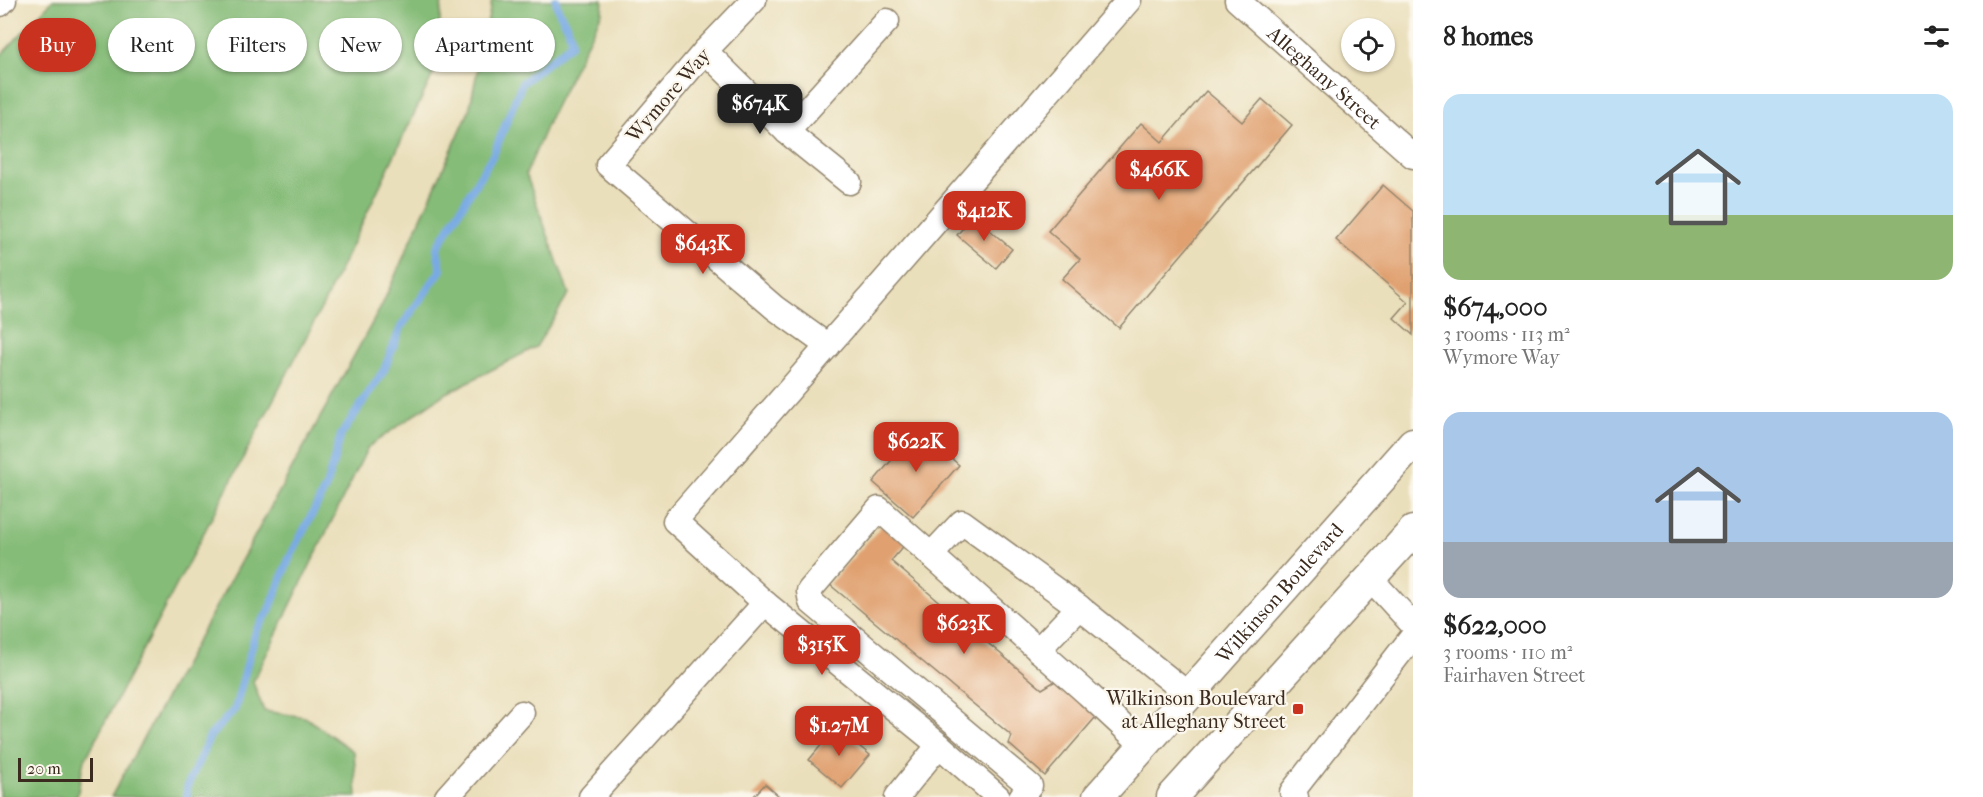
<!DOCTYPE html>
<html lang="en">
<head>
<meta charset="utf-8">
<style>
	:root { --surface:#fff; --page:#f6f6f6; --text:#222; --muted:#767676; --accent:#c8321e }
	body { margin:0; font-family:"IM FELL French Canon",serif; background:var(--page); color:var(--text); height:100vh; display:flex; flex-direction:column; font-size:22px; white-space:nowrap }
	* { box-sizing:border-box; margin:0 }
	p { font-size:20px; color:var(--muted) }
	.icon { flex:none; width:33px; height:33px; fill:none; stroke:currentColor; stroke-width:2; stroke-linecap:round; stroke-linejoin:round }
	.map { position:relative; flex:1; overflow:hidden }
	.sheet { display:flex; flex-direction:column; background:var(--surface); width:570px }
	.sheet>* { flex:none }
	.hud { position:absolute; left:18px; top:18px; width:570px; height:54px; display:flex; gap:12px }
	.buttons { position:absolute; left:1341px; top:18px; display:grid; gap:12px }
	.buttons a { display:grid; place-items:center; width:54px; height:54px; border-radius:50%; background:var(--surface); box-shadow:0 2px 4px #0004; font-size:30px }
	.scale { position:absolute; left:18px; bottom:15px; width:75px; box-sizing:border-box; padding-left:6px; border:3px solid #3b2a1e; border-top:0; font-size:16px; line-height:21px; white-space:nowrap; color:#3b2a1e; -webkit-text-stroke:4px #fbf7ec; paint-order:stroke }
	.price { position:absolute; translate:-50% -51px; padding:0 14px; border-radius:12px; background:var(--accent); color:#fff; font-size:20px; line-height:39px; filter:drop-shadow(0 2px 3px #0008) }
	.price::after { content:''; position:absolute; left:50%; top:36px; width:18px; height:14px; margin-left:-9px; background:inherit; clip-path:polygon(0 0,100% 0,50% 100%) }
	.price.on { background:#222; color:#fff }
	ul { padding:0; list-style:none }
	li { display:grid; align-content:center; gap:12px; height:318px; padding:0 30px }
	li span { display:grid; place-items:center; height:186px; border-radius:18px; color:#555 }
	li>.icon { margin-inline-start:auto }
	span .icon { width:108px; height:108px; fill:#fffc; stroke-width:1 }
	li b { font-size:26px }
	h2 { display:flex; justify-content:space-between; align-items:center; height:72px; padding:0 30px; font-size:26px }
	.tag { padding:0 21px; border-radius:27px; background:var(--surface); box-shadow:0 2px 4px #0004; font-size:21px; line-height:54px }
	.tag.on { background:var(--accent); color:#fff }
	main { display:flex; flex:1; min-height:0 }
	.map>svg:first-child { display:block }
	.forest { fill:#85bc78; stroke:#60734b; stroke-width:1.5 }
	.lines { fill:none; stroke-linecap:round; stroke-linejoin:round }
	.stream { stroke:#79aae4; stroke-width:8 }
	.building { fill:#e0a070 }
	.minor-casing { stroke:#92846c; stroke-width:27 }
	.major-casing { stroke:#92846c; stroke-width:33 }
	.minor { stroke:#fff; stroke-width:24 }
	.major { stroke:#fff; stroke-width:30 }
	.poi-dot { fill:#c8321e; stroke:#fbf7ec; stroke-width:2 }
	.labels { text-anchor:middle; stroke-width:4.5; stroke-linejoin:round; paint-order:stroke }
	.street-label { font-size:20px; fill:#3b2a1e; stroke:#fbf7ec }
	.poi-label { font-size:20px; fill:#3b2a1e; stroke:#fbf7ec; text-anchor:end }
</style>
</head>
<body>
<main>
<div class="map">
<svg width="1413" height="797" viewBox="0 0 1413 797">
	<rect width="100%" height="100%" fill="#fbf7ec"/>
	<filter id="ink" filterUnits="userSpaceOnUse"><feTurbulence type="fractalNoise" baseFrequency=".0167" numOctaves="2"/><feDisplacementMap in="SourceGraphic" scale="12" xChannelSelector="R" yChannelSelector="G"/><feConvolveMatrix kernelMatrix="1 2 1 2 8 2 1 2 1" color-interpolation-filters="sRGB"/></filter>
	<filter id="wash" filterUnits="userSpaceOnUse"><feTurbulence type="fractalNoise" baseFrequency=".008" numOctaves="4" result="noise"/><feDisplacementMap in="SourceGraphic" scale="24" xChannelSelector="R" yChannelSelector="G"/><feGaussianBlur stdDeviation="1.35" result="paint"/><feColorMatrix in="noise" values="0 0 0 0 0 0 0 0 0 0 0 0 0 0 0 0 0 1.4 0 .05"/><feComposite in="paint" operator="in"/></filter>
	<g filter="url(#wash)">
		<rect width="100%" height="100%" fill="#eadfbb"/>
		<g class="forest">
			<path d="M53 0H442L435 70 324 303 83 764 77 797H0V56Z"/>
			<path d="M492 0H603L602 13 552 113 526 174 569 294 536 347 443 395 368 447 253 682 264 711 305 717 354 752 357 797H111L382 305 469 111Z"/>
		</g>
		<g class="lines">
			<path class="stream" d="M187 797V787L210 736 235 709 256 631 269 611 289 559 326 487 341 435 384 370 401 327 441 270 437 248 494 153 522 83 571 44C572 24 557 17 556 0"/>
		</g>
		<g id="blocks">
			<g class="building">
				<path d="M1206 91 1242 122 1262 99 1292 125 1119 328 1062 279 1080 259 1048 231 1141 123 1162 142Z"/>
				<path d="M1383 185 1413 211V335L1394 318 1408 302 1336 240Z"/>
				<path d="M973 216 1012 249 996 268 957 235Z"/>
				<path d="M918 429 959 465 913 517 873 482Z"/>
				<path d="M885 522 907 542 891 561 1042 689 1062 677 1101 711 1045 776 1009 744 1012 736 829 584Z"/>
				<path d="M836 727 870 755 842 788 809 760Z"/>
				<path d="M765 784 780 797H753Z"/>
			</g>
		</g>
	</g>
	<g filter="url(#ink)">
		<use href="#blocks" fill-opacity="0" stroke="#92846c" stroke-width="1.5"/>
		<g class="lines">
			<defs>
				<g id="minor">
					<path d="M754 0 705 51 608 165 775 308 828 346"/>
					<path id="s1" d="M1237 0 1413 156"/>
					<path d="M0 4 4 0"/>
					<path d="M705 51 787 132 849 182"/>
					<path d="M787 132 887 21"/>
					<path d="M931 555 1088 694 1144 746"/>
					<path d="M1370 578 1413 625"/>
					<path d="M1038 650 1079 607"/>
					<path d="M447 797 522 713"/>
					<path d="M591 797 765 603"/>
					<path d="M897 797 939 745"/>
					<path d="M998 797 939 745 765 603 675 521 1129 0"/>
					<path d="M1021 797 1030 786 811 602 809 591 879 509 931 555 962 522 1079 607 1189 695"/>
					<path d="M1296 797 1292 792 1413 636"/>
				</g>
				<g id="major">
					<path id="s2" d="M1098 797 1413 443"/>
					<path d="M1172 797 1413 531"/>
				</g>
			</defs>
			<use href="#minor" class="minor-casing"/>
			<use href="#major" class="major-casing"/>
			<use href="#minor" class="minor"/>
			<use href="#major" class="major"/>
		</g>
	</g>
	<rect class="poi-dot" x="1292" y="703" width="12" height="12" rx="3"/>
	<g class="labels">
		<g class="street-label">
			<text dy="7" stroke="none"><textPath href="#s1" startOffset="117">Alleghany Street</textPath></text>
			<text transform="translate(668 95) rotate(-49)" y="7">Wymore Way</text>
			<text dy="7" stroke="none"><textPath href="#s2" startOffset="273">Wilkinson Boulevard</textPath></text>
		</g>
		<g class="poi-label">
			<text x="1286" y="705">Wilkinson Boulevard<tspan x="1286" dy="23">at Alleghany Street</tspan></text>
		</g>
	</g>
</svg>
<div class="buttons">
<a><svg class="icon" aria-label="locate" viewBox="0 0 24 24"><circle cx="12" cy="12" r="6"/><path d="M12 2v4M12 18v4M2 12h4M18 12h4"/></svg></a>
</div>
<div class="scale">20 m</div>
<b class="price on" style="left:760px;top:135px">$674K</b>
<b class="price" style="left:1159px;top:201px">$466K</b>
<b class="price" style="left:984px;top:242px">$412K</b>
<b class="price" style="left:703px;top:275px">$643K</b>
<b class="price" style="left:916px;top:473px">$622K</b>
<b class="price" style="left:964px;top:655px">$623K</b>
<b class="price" style="left:822px;top:676px">$315K</b>
<b class="price" style="left:839px;top:757px">$1.27M</b>
<div class="hud">
<a class="tag on">Buy</a>
<a class="tag">Rent</a>
<a class="tag">Filters</a>
<a class="tag">New</a>
<a class="tag">Apartment</a>
</div>
</div>
<section class="sheet">
<h2>8 homes<svg class="icon" aria-label="filters" viewBox="0 0 24 24"><path d="M4 7h16M4 17h16"/><circle cx="9" cy="7" r="2"/><circle cx="15" cy="17" r="2"/></svg></h2>
<ul>
<li><span style="background:linear-gradient(#bfe0f5 65%,#8fb573 0)"><svg class="icon" aria-label="home" viewBox="0 0 24 24"><path d="M3 11l9-7 9 7M6 9v11h12V9"/></svg></span><div><b>$674,000</b><p>3 rooms · 113 m²</p><p>Wymore Way</p></div></li>
<li><span style="background:linear-gradient(#a9c7e8 70%,#9aa5b1 0)"><svg class="icon" aria-label="home" viewBox="0 0 24 24"><path d="M3 11l9-7 9 7M6 9v11h12V9"/></svg></span><div><b>$622,000</b><p>3 rooms · 110 m²</p><p>Fairhaven Street</p></div></li>
</ul>
</section>
</main>
</body>
</html>
